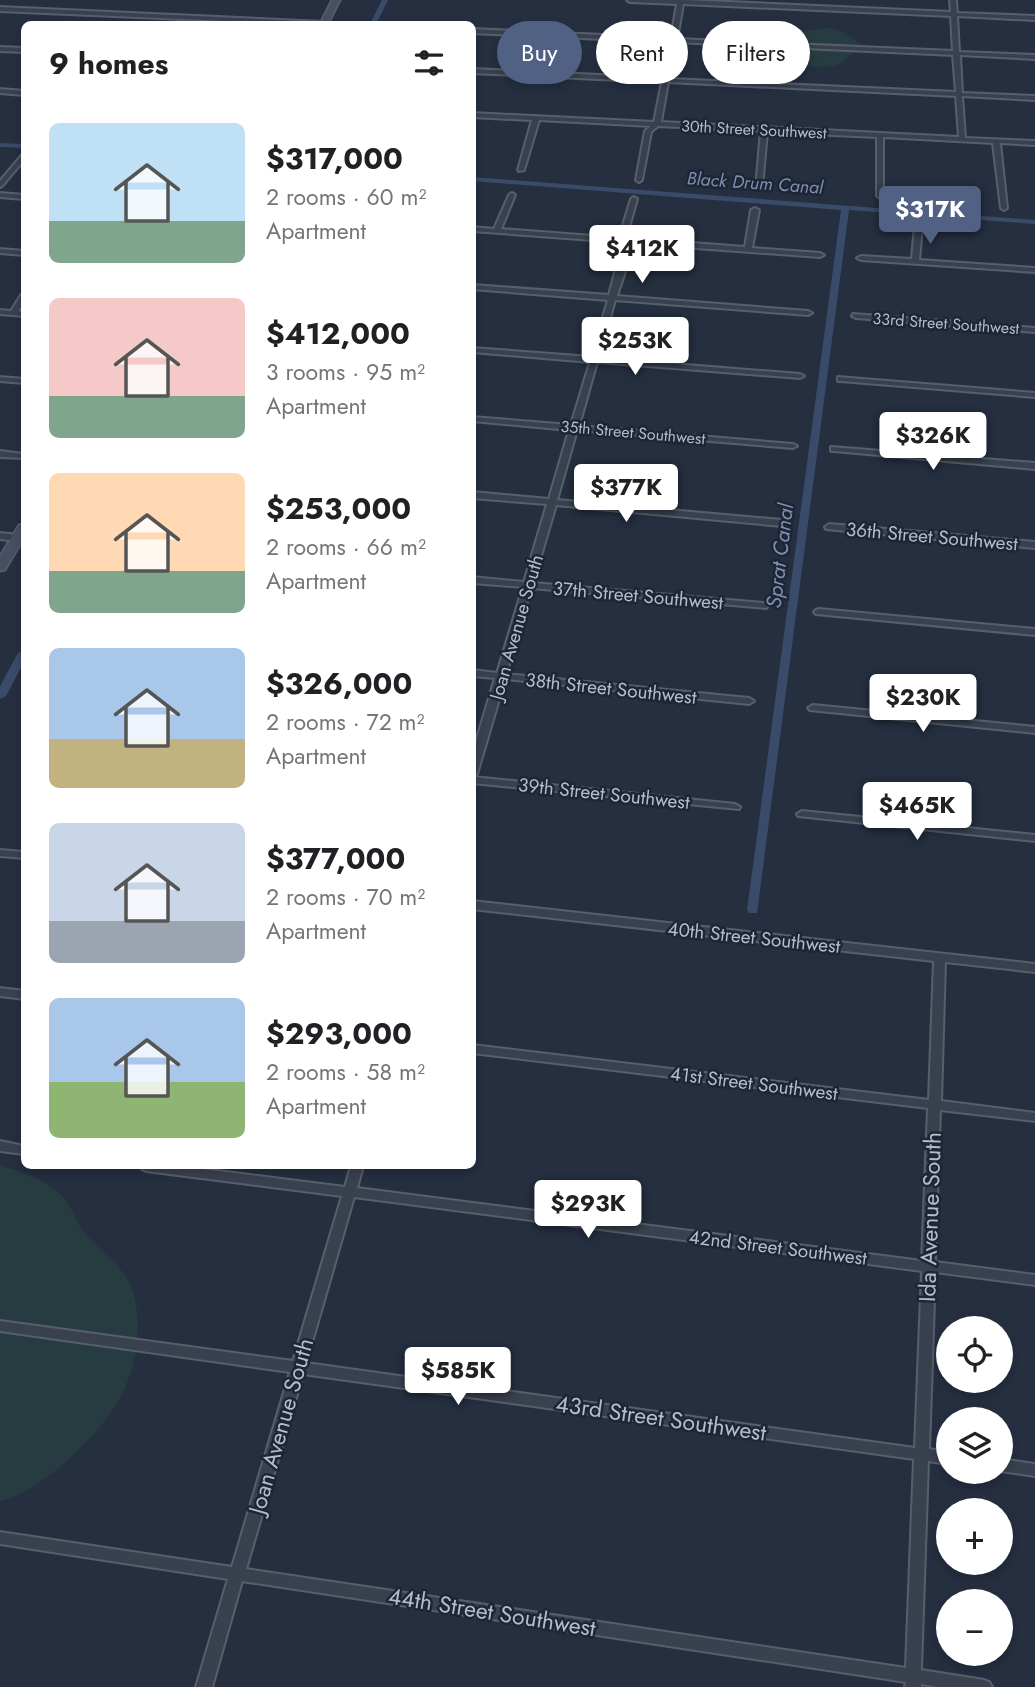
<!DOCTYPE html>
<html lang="en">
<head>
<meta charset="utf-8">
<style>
	:root { --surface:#fff; --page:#f6f6f6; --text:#202124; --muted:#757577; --accent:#506184 }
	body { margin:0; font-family:Jost,sans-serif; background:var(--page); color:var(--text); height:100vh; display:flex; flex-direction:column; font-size:26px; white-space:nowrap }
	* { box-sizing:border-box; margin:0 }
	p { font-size:23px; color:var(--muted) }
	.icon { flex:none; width:38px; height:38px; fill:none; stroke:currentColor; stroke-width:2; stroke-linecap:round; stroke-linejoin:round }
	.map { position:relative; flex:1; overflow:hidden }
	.details { position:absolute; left:21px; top:21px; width:455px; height:1148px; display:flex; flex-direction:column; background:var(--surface); border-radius:10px; box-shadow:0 4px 10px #0003 }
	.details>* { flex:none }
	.top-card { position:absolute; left:497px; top:21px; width:432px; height:63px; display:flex; gap:14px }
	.fabs { position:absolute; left:936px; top:1316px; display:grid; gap:14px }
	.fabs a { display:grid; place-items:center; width:77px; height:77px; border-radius:50%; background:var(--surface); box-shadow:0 4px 10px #0003; font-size:35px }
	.price { position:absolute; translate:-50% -60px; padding:0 16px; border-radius:7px; background:#fff; color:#222; font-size:23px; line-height:46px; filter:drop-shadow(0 2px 4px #0008) }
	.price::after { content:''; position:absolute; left:50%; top:42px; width:21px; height:16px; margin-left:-10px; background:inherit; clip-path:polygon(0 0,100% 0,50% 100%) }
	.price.on { background:var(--accent); color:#fff }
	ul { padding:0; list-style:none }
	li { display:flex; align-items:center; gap:21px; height:175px; padding:0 28px }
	li span { display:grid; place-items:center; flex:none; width:196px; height:140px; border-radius:10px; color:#555 }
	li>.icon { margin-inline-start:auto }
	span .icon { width:84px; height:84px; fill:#fffc; stroke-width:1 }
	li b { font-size:30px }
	h2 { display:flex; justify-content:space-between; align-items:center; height:84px; padding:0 28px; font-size:30px }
	.chip { padding:0 24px; border-radius:32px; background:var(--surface); box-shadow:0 4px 10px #0003; font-size:24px; line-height:63px }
	.chip.on { background:var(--accent); color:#fff }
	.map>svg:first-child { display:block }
	.green { fill:#273c41 }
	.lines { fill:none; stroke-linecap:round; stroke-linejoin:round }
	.canal { fill:#3a4b69; fill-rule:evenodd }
	.street-casing { stroke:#575f6d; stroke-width:4 }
	.secondary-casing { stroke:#575f6d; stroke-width:3 }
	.street { fill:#39414f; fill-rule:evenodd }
	.secondary { fill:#474f62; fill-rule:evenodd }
	.labels { text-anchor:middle; stroke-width:5; stroke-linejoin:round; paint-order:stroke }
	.far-street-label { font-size:16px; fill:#b5bcca; stroke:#1e2635 }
	.far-water-label { font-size:18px; font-style:italic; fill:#7c90b2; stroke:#1e2635 }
	.street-label { font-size:19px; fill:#b5bcca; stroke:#1e2635 }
	.water-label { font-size:21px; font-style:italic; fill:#7c90b2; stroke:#1e2635 }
	.near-street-label { font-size:23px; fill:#b5bcca; stroke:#1e2635 }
</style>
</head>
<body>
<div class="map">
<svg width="1035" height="1687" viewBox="0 0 1035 1687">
	<rect width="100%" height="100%" fill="#252f40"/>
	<g class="green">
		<path d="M830 28 844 32 860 44 859 49C851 53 844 63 836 65 813 71 788 63 780 41L785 33Z"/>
		<path d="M0 1166C24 1172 54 1182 68 1204 74 1213 77 1224 84 1232 98 1250 120 1263 130 1284 144 1317 138 1363 122 1394 104 1431 41 1493 0 1501Z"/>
	</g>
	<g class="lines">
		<g class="canal">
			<path d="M382 0H388L376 24H370Z"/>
			<path d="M0 143 24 144V148L0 147Z"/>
			<path d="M472 177 1035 220V224L849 210 757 913H749L747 910 841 210 472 181Z"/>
			<path d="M24 650V662L6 696 0 699V686L18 653Z"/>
		</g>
		<defs>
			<g id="street">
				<path d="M627 0H684L951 12 950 0H956L957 13 1035 16V20L957 16 959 52 1035 55V59L960 55 962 93 1035 96V100L962 96 965 138 1035 141V145L1000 143 1007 208 1004 210 1001 208 993 143 883 137V196L880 198 877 196V137L767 132 762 187 759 189 756 187 761 131 658 126 651 132 642 180 639 182 636 180 645 131 651 126 539 120 524 170 519 171 518 170 532 120 472 117V113L654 122 662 82 472 73V69L663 78 670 42 472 33V29L671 38 677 4 630 2ZM683 4 951 16 953 51 677 39ZM676 42 953 55 956 92 669 79ZM668 82 956 96 959 137 661 122Z"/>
				<path d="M0 7 324 22 327 24H296L0 11Z"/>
				<path d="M0 47 24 48V52L0 51Z"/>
				<path d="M0 89 24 91V95L0 93Z"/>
				<path d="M24 154V160L2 186 0 187V181L22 155Z"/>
				<path d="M0 193 24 195V199L0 197Z"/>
				<path d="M512 193 515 195 501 229 619 238 631 199 634 197 637 199 626 238 745 247 751 210 755 208 759 210 752 248 820 253 824 255 820 257 627 243C633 258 621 281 617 296L808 311 812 313 808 315 615 300 599 358 800 374 804 376 800 378 597 362 579 426 793 444 797 446 793 448 577 430 557 500 782 520 786 523 782 526 556 505 533 583 763 603 766 604 768 606 766 608 531 588 506 674 749 698 754 701 749 704 505 679 477 774 473 777 735 804 740 807 739 809 472 783V755L495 678 472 676V670L497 673 523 587 472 583V577L524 582 547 504 472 498V492L549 499 569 430 472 421V417L571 425 590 362 472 352V348L591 357 608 300 472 289V285L609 295 622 246 620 242 472 231V227L494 229 509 195Z"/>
				<path d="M915 225 922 227 919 260 1035 268V272L861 260 857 258 861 256 912 259Z"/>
				<path d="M0 249 24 251V255L0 253Z"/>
				<path d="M21 295H24V302L18 311 24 312V316L0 314V310L11 311Z"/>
				<path d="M853 314 1035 328V332L856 318 852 316Z"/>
				<path d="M0 377 24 379V383L0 381Z"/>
				<path d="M838 377 1035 393V397L841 381H838Z"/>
				<path d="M831 447 1035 463V469L834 451H831Z"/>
				<path d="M0 451 24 454V458L0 457Z"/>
				<path d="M829 524 1035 542V548L826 529 825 527Z"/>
				<path d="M0 533 18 535 22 538 18 541 0 539Z"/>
				<path d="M819 609 1035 629V635L816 614 814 612 816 610Z"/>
				<path d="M813 705 1035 727V733L810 710 808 708Z"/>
				<path d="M802 811 1035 835V841L798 816 797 814Z"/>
				<path d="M0 850 24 852V858L0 856Z"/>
				<path d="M472 901 1035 964V972L945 962 941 1101 1035 1113V1121L940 1110 935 1262 1035 1275V1285L935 1272 929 1449 948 1452V1464L928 1461 921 1670 984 1680 989 1682 992 1687H938L921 1684V1687H905L906 1682 242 1581 212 1687H196L228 1579 0 1544V1532L232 1567 290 1372 0 1331V1321L293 1361 342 1196 146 1171 142 1169 140 1166H178L345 1187 351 1166H363L357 1188 922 1261 928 1108 472 1053V1045L929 1100 934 961 472 909ZM354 1197 922 1271 915 1448 306 1363ZM303 1374 914 1459 906 1668 246 1569Z"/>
				<path d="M0 988 24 991V999L0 996Z"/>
				<path d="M0 1141 24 1146V1154L0 1151Z"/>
				<path d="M1001 1459 1035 1464V1476L1001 1471Z"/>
			</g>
			<g id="secondary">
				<path d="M332 0H340L328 24H320Z"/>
				<path d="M24 524V538L5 570 0 571V556L19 525Z"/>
			</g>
		</defs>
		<use href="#street" class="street-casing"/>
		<use href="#secondary" class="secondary-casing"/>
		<use href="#street" class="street"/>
		<use href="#secondary" class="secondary"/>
	</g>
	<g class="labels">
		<g class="far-street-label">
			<text transform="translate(754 129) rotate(3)" y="6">30th Street Southwest</text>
			<text transform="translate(946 323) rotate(4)" y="6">33rd Street Southwest</text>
			<text transform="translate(633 432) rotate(5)" y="6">35th Street Southwest</text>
		</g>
		<g class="far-water-label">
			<text transform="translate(755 183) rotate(4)" y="6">Black Drum Canal</text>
		</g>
		<g class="street-label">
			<text transform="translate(932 536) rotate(5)" y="7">36th Street Southwest</text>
			<text transform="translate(638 595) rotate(5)" y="7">37th Street Southwest</text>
			<text transform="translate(516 627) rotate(-74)" y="7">Joan Avenue South</text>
			<text transform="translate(611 688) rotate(6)" y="7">38th Street Southwest</text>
			<text transform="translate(604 793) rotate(6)" y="7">39th Street Southwest</text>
			<text transform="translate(754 937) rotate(6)" y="7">40th Street Southwest</text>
			<text transform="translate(754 1083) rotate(7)" y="7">41st Street Southwest</text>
			<text transform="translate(778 1247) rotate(7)" y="7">42nd Street Southwest</text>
		</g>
		<g class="water-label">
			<text transform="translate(780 556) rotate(-83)" y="7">Sprat Canal</text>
		</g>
		<g class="near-street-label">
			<text transform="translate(930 1217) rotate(-88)" y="8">Ida Avenue South</text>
			<text transform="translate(661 1418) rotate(8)" y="8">43rd Street Southwest</text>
			<text transform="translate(281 1426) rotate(-74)" y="8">Joan Avenue South</text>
			<text transform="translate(492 1612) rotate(9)" y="8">44th Street Southwest</text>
		</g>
	</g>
</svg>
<div class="fabs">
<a><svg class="icon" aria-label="locate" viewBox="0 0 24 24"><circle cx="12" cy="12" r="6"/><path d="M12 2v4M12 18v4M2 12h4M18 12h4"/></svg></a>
<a><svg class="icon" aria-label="layers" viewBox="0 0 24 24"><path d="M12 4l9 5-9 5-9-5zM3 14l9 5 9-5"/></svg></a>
<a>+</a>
<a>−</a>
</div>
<b class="price on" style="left:930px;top:246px">$317K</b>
<b class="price" style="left:642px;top:285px">$412K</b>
<b class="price" style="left:635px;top:377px">$253K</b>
<b class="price" style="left:933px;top:472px">$326K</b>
<b class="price" style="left:626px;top:524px">$377K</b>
<b class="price" style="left:923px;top:734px">$230K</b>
<b class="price" style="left:917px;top:842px">$465K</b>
<b class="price" style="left:588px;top:1240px">$293K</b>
<b class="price" style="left:458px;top:1407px">$585K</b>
<div class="top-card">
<a class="chip on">Buy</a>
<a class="chip">Rent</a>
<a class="chip">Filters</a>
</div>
<section class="details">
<h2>9 homes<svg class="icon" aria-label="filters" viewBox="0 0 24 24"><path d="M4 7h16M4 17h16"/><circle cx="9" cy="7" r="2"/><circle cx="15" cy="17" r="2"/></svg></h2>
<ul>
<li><span style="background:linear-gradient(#bfe0f5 70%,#7fa58c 0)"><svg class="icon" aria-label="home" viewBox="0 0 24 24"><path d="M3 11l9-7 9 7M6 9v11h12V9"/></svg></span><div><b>$317,000</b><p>2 rooms · 60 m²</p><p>Apartment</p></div></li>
<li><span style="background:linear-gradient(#f6c9c9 70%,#7fa58c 0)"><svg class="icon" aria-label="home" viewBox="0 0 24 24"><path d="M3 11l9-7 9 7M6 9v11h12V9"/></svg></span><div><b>$412,000</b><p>3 rooms · 95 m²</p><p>Apartment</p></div></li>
<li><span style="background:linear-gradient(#ffd9b3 70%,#7fa58c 0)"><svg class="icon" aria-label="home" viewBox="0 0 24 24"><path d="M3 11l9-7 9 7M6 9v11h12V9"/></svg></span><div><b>$253,000</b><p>2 rooms · 66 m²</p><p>Apartment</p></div></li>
<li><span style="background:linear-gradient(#a9c7e8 65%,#c2b280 0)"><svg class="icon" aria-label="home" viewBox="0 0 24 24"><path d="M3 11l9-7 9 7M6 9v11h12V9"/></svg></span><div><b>$326,000</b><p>2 rooms · 72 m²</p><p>Apartment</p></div></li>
<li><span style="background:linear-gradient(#c9d6e8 70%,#9aa5b1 0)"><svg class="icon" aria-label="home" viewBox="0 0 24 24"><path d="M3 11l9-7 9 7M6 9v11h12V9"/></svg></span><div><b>$377,000</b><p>2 rooms · 70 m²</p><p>Apartment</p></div></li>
<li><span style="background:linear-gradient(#a9c7e8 60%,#8fb573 0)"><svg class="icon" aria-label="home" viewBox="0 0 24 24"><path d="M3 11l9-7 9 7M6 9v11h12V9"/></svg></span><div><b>$293,000</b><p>2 rooms · 58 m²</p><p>Apartment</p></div></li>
</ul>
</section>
</div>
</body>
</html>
